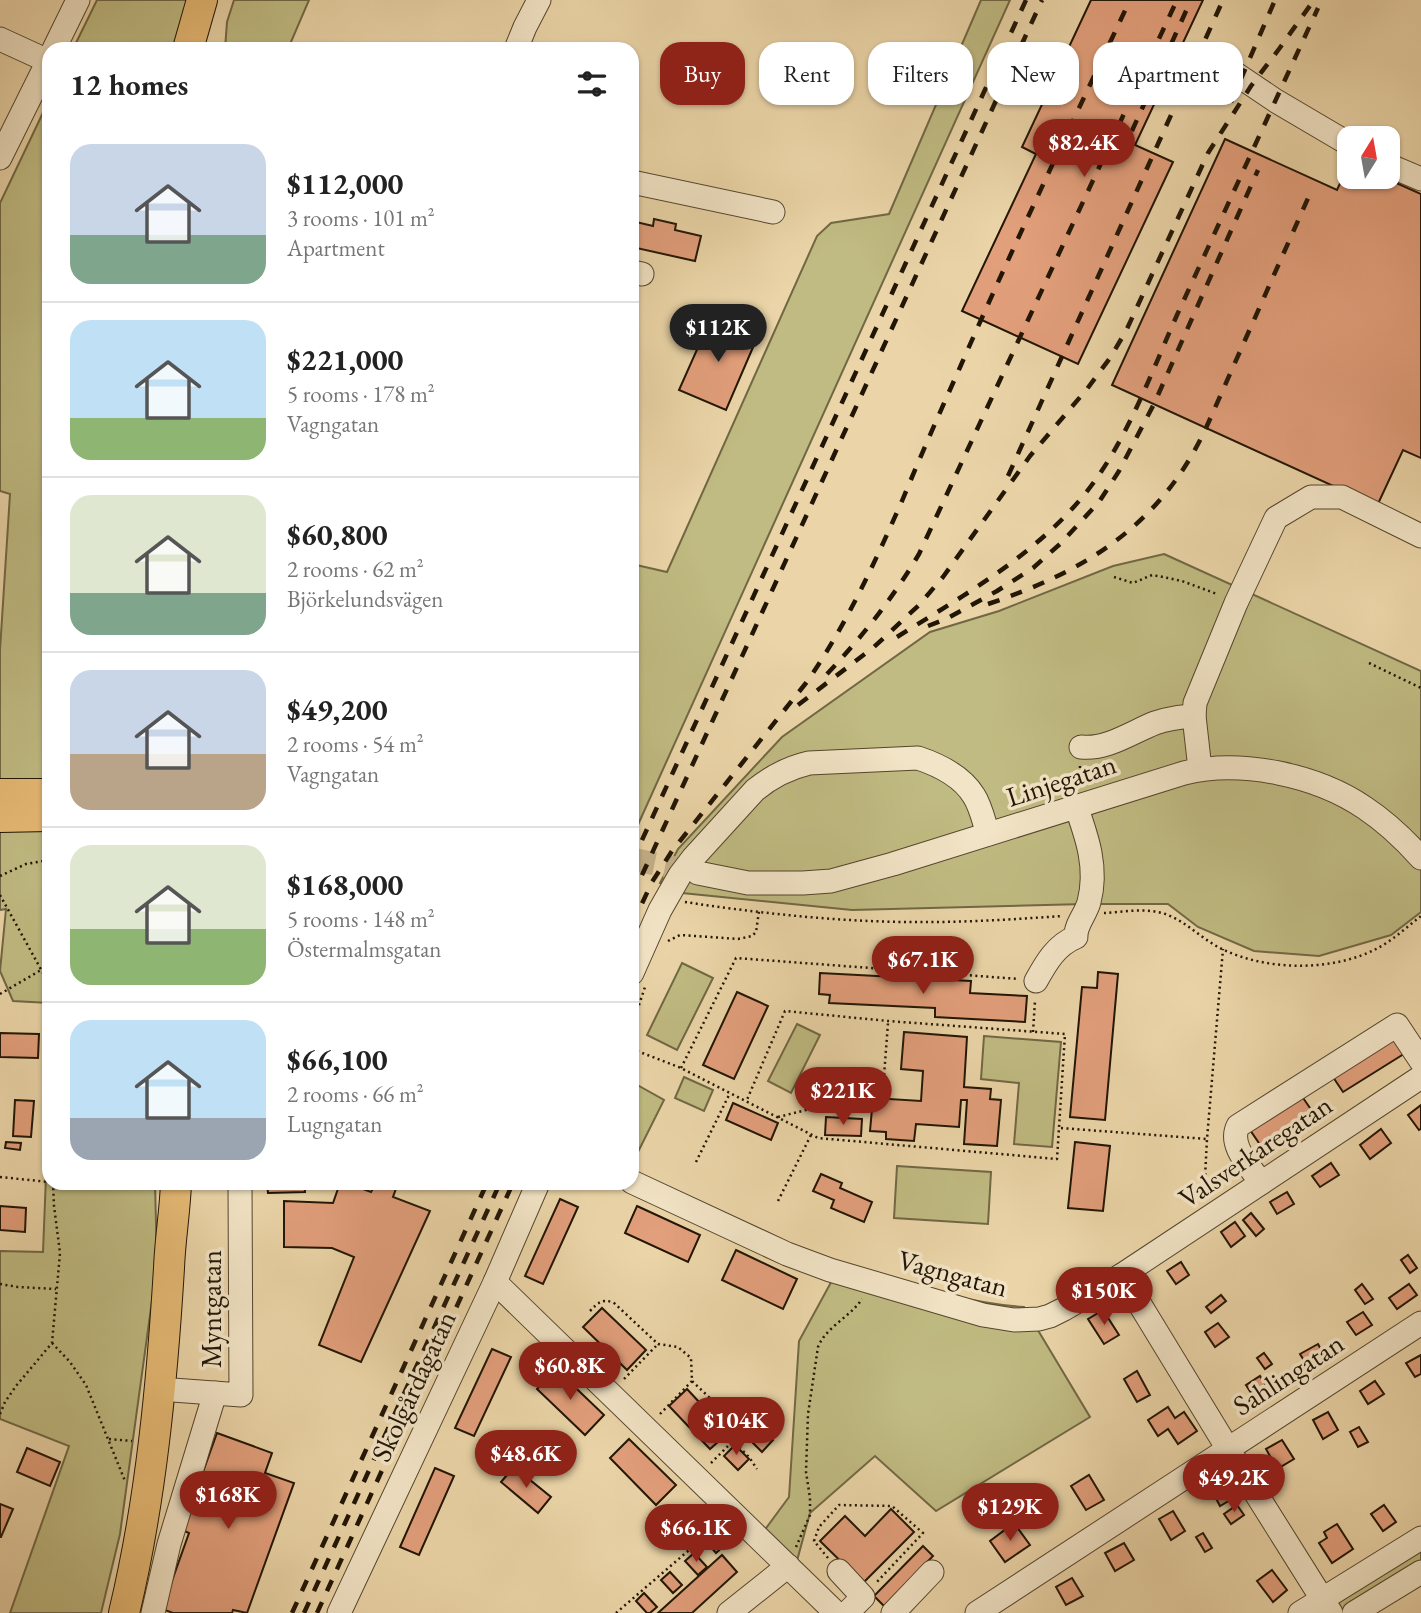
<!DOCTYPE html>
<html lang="en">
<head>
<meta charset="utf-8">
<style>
	:root { --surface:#fff; --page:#f2f2f2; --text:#222; --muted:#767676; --line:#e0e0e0; --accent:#8f2418 }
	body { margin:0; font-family:"EB Garamond",serif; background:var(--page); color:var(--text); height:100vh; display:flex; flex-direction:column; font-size:26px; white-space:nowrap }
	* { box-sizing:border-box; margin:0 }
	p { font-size:23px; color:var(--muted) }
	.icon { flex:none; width:38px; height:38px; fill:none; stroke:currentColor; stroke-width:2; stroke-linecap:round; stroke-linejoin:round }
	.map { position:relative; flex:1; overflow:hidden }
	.side { position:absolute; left:42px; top:42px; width:597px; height:1148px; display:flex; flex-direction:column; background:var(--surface); border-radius:21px; box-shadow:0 2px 5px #0004 }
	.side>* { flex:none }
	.top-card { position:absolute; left:660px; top:42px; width:656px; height:63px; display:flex; gap:14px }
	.needle { width:46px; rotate:11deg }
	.controls { position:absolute; left:1337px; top:126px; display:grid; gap:14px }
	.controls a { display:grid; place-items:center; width:63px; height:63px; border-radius:14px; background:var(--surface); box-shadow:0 2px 5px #0004; font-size:35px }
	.price { position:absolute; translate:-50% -60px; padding:0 16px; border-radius:24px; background:var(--accent); color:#fff; font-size:23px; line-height:46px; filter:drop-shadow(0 2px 4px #0008) }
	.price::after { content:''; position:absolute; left:50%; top:42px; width:21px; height:16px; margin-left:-10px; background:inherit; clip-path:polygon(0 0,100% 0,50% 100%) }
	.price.on { background:#222; color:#fff }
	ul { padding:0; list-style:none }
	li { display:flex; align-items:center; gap:21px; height:175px; padding:0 28px }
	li+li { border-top:2px solid var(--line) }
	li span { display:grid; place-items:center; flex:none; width:196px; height:140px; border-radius:21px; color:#555 }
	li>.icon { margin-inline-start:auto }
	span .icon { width:84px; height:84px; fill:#fffc; stroke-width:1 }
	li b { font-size:30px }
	h2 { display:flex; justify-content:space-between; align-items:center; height:84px; padding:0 28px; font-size:30px }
	.chip { padding:0 24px; border-radius:21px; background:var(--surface); box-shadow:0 2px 5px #0004; font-size:24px; line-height:63px }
	.chip.on { background:var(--accent); color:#fff }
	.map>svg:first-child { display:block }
	.green { fill:#c0bb82; stroke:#706844; stroke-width:2 }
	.building { fill:#e29f7b; stroke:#211505; stroke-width:2 }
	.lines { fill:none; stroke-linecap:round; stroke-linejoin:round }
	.minor-tunnel { stroke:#c3af87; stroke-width:23; stroke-dasharray:23 11; stroke-linecap:butt }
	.minor-casing { stroke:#54452e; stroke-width:25 }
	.major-casing { stroke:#211505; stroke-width:32 }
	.path { stroke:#211505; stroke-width:2.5; stroke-dasharray:2 3.5; stroke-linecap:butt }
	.minor { stroke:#f2e4c6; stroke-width:23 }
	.major { stroke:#e6ba74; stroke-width:30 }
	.rail { stroke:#211505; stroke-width:4.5; stroke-dasharray:12 12; stroke-linecap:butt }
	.labels { text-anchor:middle; stroke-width:7; stroke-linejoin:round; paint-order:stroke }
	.street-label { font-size:28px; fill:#211505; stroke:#f2e4c6 }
</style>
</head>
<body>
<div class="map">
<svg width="1421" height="1613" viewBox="0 0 1421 1613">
	<rect width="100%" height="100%" fill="#ebd5a8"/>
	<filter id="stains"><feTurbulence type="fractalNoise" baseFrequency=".00286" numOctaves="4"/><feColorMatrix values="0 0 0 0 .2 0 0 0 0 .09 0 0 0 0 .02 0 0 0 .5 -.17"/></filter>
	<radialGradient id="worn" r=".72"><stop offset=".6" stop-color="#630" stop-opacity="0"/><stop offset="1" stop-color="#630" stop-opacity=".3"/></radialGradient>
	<g class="green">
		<path d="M97 0H194L179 49H73Z"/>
		<path d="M234 0H309L288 49H225L227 22Z"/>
		<path d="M981 0H1010L632 838V564L667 572 817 236 831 223 889 214Z"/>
		<path d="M49 100V786H0V650L10 494 0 491V203Z"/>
		<path d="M1164 554 1421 671V912L1391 935 1319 956 1254 951 1198 927 1168 904H1085L852 910 682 893 660 883 678 849 782 737 930 632 999 611 1113 566Z"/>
		<path d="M49 827V1003L13 1001 0 971 6 909 0 910V829Z"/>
		<path d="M682 963 713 978 677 1050 647 1035Z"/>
		<path d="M797 1024 820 1035 791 1093 768 1081Z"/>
		<path d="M984 1036 1061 1042 1052 1147 1014 1144 1019 1083 981 1079Z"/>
		<path d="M684 1077 713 1090 704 1111 675 1098Z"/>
		<path d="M632 1082 664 1100 634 1160 632 1159Z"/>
		<path d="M49 1100V1183H155L157 1264 120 1534 101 1613H10L69 1446 0 1419V1251L43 1252Z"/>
		<path d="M897 1166 991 1172 988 1224 894 1218Z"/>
		<path d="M841 1264C901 1281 961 1303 1024 1307L1090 1417 936 1511 875 1456 810 1513 795 1568 761 1535 789 1497 799 1341Z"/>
		<path d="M1421 1533V1570L1352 1613H1296Z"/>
	</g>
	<g class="building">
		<path d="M1091 0H1203L1135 145 1173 162 1078 364 962 311 1036 154 1022 147Z"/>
		<path d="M1225 139 1337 190 1349 164V177H1383L1421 194V458L1403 450 1377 506 1112 385Z"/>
		<path d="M654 219 676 224 675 230 701 236 695 261 632 247V221L653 226Z"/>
		<path d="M711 318 757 338 726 410 679 390Z"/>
		<path d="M1098 972 1118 974 1105 1120 1070 1117 1082 987 1097 988Z"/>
		<path d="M820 973 971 981 970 993 1027 996 1025 1022 935 1017V1008L829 1003 830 995 819 994Z"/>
		<path d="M737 992 768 1006 734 1079 703 1065Z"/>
		<path d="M1393 1031 1407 1052 1343 1092 1329 1071Z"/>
		<path d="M904 1032 967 1037 964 1087 991 1089 990 1099 1001 1100 997 1146 964 1144 967 1100H961L959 1127 916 1124 914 1141 886 1139V1132L870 1131 873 1098 921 1101 923 1071 901 1069Z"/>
		<path d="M0 1033 39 1034 38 1058 0 1057Z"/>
		<path d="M1299 1092 1312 1111 1261 1146 1248 1127Z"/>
		<path d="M15 1100 34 1101 31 1137 13 1136Z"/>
		<path d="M733 1103 778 1123 771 1140 726 1120Z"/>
		<path d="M1421 1105V1129L1419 1130 1408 1115Z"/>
		<path d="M826 1117 862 1119 861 1136 825 1135Z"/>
		<path d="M1381 1129 1391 1143 1370 1159 1360 1145Z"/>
		<path d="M6 1142 21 1143 20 1150 5 1148Z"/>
		<path d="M1075 1142 1110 1146 1103 1211 1068 1208Z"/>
		<path d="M1331 1163 1339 1175 1320 1187 1312 1176Z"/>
		<path d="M821 1174 842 1183 840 1188 872 1202 864 1222 831 1208 834 1200 813 1191Z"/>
		<path d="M267 1183H304L305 1192 268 1193Z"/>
		<path d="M340 1183H347L371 1192 376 1183H398L393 1197 430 1211 361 1362 319 1345 354 1257 332 1248 284 1247V1201L333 1203Z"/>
		<path d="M1287 1192 1294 1204 1277 1214 1270 1202Z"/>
		<path d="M560 1199 578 1207 543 1284 525 1276Z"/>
		<path d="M0 1206 26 1208 25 1232 0 1230Z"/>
		<path d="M637 1206 700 1235 688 1262 625 1233Z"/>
		<path d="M1251 1213 1264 1229 1256 1236 1243 1220Z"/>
		<path d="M1235 1222 1245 1236 1231 1247 1221 1232Z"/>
		<path d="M736 1250 797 1279 783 1309 722 1280Z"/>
		<path d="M1408 1255 1417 1268 1410 1273 1401 1260Z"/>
		<path d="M1181 1262 1189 1275 1176 1284 1167 1271Z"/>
		<path d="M1362 1284 1373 1299 1365 1304 1355 1290Z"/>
		<path d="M1409 1284 1417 1295 1397 1309 1389 1298Z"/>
		<path d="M1221 1295 1226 1301 1211 1313 1206 1307Z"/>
		<path d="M602 1308 646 1350 627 1370 583 1327Z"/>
		<path d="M1103 1310 1119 1335 1104 1344 1088 1319Z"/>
		<path d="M1363 1312 1372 1325 1356 1335 1347 1322Z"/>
		<path d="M1218 1323 1229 1337 1215 1347 1205 1332Z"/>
		<path d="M1318 1344 1325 1357 1308 1367 1300 1354Z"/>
		<path d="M492 1349 511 1357 474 1436 455 1428Z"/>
		<path d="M1264 1353 1272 1364 1265 1369 1257 1358Z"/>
		<path d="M1421 1355V1374L1415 1377 1406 1363Z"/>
		<path d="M556 1369 604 1415 585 1435 537 1389Z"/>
		<path d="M1137 1371 1150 1395 1137 1402 1124 1379Z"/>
		<path d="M1260 1376 1269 1390 1255 1399 1246 1385Z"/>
		<path d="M1375 1381 1384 1394 1368 1404 1360 1391Z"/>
		<path d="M687 1389 728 1433 710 1449 669 1406Z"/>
		<path d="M1168 1407 1175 1418 1184 1412 1197 1431 1178 1444 1168 1429 1158 1436 1148 1420Z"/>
		<path d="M1328 1412 1338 1430 1323 1439 1313 1420Z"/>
		<path d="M757 1423 773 1440 762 1452 745 1435Z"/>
		<path d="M1359 1427 1368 1442 1358 1447 1350 1432Z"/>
		<path d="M217 1433 272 1453 265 1473 294 1483 247 1613 233 1610 232 1613H173L162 1609 189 1533 182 1530Z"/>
		<path d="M629 1439 676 1485 656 1505 610 1458Z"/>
		<path d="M1282 1440 1294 1459 1277 1469 1266 1449Z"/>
		<path d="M735 1445 749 1459 738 1470 724 1456Z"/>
		<path d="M27 1448 60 1462 50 1486 17 1472Z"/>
		<path d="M514 1467 551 1497 538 1513 501 1482Z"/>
		<path d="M435 1468 454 1476 419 1555 400 1547Z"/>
		<path d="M1089 1475 1104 1500 1086 1510 1071 1486Z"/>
		<path d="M1221 1480 1232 1499 1220 1506 1210 1487Z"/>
		<path d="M0 1504 13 1509 1 1537H0Z"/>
		<path d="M1237 1505 1244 1515 1231 1524 1224 1514Z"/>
		<path d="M1384 1505 1396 1522 1383 1531 1371 1514Z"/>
		<path d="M696 1506 704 1515 665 1546 658 1537Z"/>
		<path d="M891 1509 914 1532 863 1583 820 1541 845 1516 865 1536Z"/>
		<path d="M1173 1511 1185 1531 1171 1540 1159 1519Z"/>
		<path d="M1014 1523 1030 1545 1005 1562 990 1541Z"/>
		<path d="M1337 1524 1353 1549 1332 1563 1319 1543 1327 1538 1324 1532Z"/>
		<path d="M712 1531 725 1545 716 1553 704 1539Z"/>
		<path d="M1203 1533 1212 1548 1205 1552 1196 1537Z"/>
		<path d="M1124 1543 1134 1560 1115 1571 1105 1553Z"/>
		<path d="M923 1546 933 1556 884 1606 874 1596Z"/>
		<path d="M694 1553 707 1567 698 1575 685 1561Z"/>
		<path d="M722 1555 737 1572 692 1613H658Z"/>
		<path d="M1272 1570 1287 1590 1273 1602 1257 1581Z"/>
		<path d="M670 1572 682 1585 673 1593 661 1580Z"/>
		<path d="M1072 1578 1083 1596 1066 1605 1056 1587Z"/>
		<path d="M644 1593 657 1607 650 1613H647L636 1601Z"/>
	</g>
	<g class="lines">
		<path class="minor-tunnel" d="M632 859 698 873"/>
		<defs>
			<g id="minor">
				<path d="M0 39 48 61"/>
				<path d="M54 49 78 0"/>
				<path d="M516 49 525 27 539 0"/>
				<path d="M1233 72 1276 101 1349 144"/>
				<path d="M0 158 49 59"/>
				<path d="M1388 165 1421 179"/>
				<path d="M632 182 773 212"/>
				<path d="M632 272 642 274"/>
				<path d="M1081 747C1107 750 1132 732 1155 723 1168 718 1181 717 1194 716"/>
				<path d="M1200 769 1194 716 1195 703 1236 603 1276 518 1311 497H1342L1421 536"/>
				<path d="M698 873 748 883H803L831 881 893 864 1184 773C1241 759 1317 775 1365 808 1386 822 1404 839 1421 858"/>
				<path d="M632 973 660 910 680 875 693 858 755 790C772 776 788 768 809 763L918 758C939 765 962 776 974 796 981 807 984 822 988 834"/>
				<path d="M1036 981C1046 963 1056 945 1076 937 1075 925 1086 914 1089 902 1098 868 1087 837 1076 806"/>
				<path d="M632 1182 787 1254 830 1270 983 1315 1014 1320 1039 1319 1050 1316 1064 1309 1122 1275 1421 1077"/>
				<path d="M1261 1183C1251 1167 1228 1146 1238 1126L1397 1025 1421 1061"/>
				<path d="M1122 1275 1228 1449 1331 1613"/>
				<path d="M495 1282 836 1613"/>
				<path d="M159 1389 241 1395 240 1183"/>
				<path d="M839 1571 863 1597 847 1613"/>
				<path d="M153 1613 169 1544 215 1393"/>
				<path d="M339 1613 495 1282 538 1183"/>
				<path d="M729 1613 788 1566"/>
				<path d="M893 1613 932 1572"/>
				<path d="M977 1613 1421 1323"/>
				<path d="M1300 1613 1421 1538"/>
				<path d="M1354 1613 1421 1572"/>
			</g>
			<g id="major">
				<path d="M188 49 202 0"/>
				<path d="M0 794H49"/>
				<path d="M0 817 49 816"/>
				<path d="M124 1613C151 1501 162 1383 169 1268 170 1240 175 1211 176 1183"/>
			</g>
		</defs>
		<use href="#minor" class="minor-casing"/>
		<use href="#major" class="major-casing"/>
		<g class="path">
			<path d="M1114 577 1133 583 1152 575 1163 577 1182 581 1217 594"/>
			<path d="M1369 663 1421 688"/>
			<path d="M1080 766V784"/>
			<path d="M0 876 26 864 49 860"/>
			<path d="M0 895 49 984"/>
			<path d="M685 902C764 914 850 923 929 922 974 922 1018 919 1062 916"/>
			<path d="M1104 913C1124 912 1148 907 1168 915 1188 923 1203 940 1222 949 1267 971 1333 972 1378 948 1393 940 1407 927 1421 916"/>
			<path d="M668 941 680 935 738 939 752 936 756 932 759 911"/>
			<path d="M0 994 41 970"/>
			<path d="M632 1026 645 987"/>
			<path d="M1033 1032 1035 1001"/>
			<path d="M632 1049 681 1068 818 1138 1057 1159 1065 1034 888 1021 785 1011 746 1102"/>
			<path d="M681 1068 736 958 1019 979"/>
			<path d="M778 1117 826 1105 884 1076 888 1023"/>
			<path d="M1061 1128 1207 1139"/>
			<path d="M696 1162 730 1093"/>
			<path d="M0 1177 49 1182"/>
			<path d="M1204 1197 1207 1139 1223 949"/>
			<path d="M778 1201 811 1135"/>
			<path d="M0 1284 18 1287 56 1289"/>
			<path d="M590 1311C598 1303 601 1299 613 1302L658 1344 678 1347 691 1358 692 1381 735 1422C737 1429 738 1434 733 1441L749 1457 757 1469"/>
			<path d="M52 1343 70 1362 86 1385 125 1481"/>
			<path d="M624 1379 658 1344"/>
			<path d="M0 1414 5 1402 16 1386 52 1343 60 1253 54 1206 53 1183"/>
			<path d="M660 1414 692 1381"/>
			<path d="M109 1439 132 1441"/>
			<path d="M711 1463 733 1441"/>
			<path d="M796 1547 810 1515V1498L806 1472 808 1414 818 1347C826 1327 850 1317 862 1299"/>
			<path d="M828 1558 814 1541 819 1527 839 1505 892 1506 923 1533 875 1584"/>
			<path d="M616 1613 717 1526"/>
		</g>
		<use href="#minor" class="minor"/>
		<use href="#major" class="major"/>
		<g class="rail">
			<path d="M1231 102 1275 0"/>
			<path d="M1122 153 1191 0"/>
			<path d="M1008 476 1223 0"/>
			<path d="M988 604C1086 571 1161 525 1206 428L1309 196"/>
			<path d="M928 626 948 618 997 591 1033 568 1060 544 1099 502 1119 471 1154 404 1258 170"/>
			<path d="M897 637C961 597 1029 559 1079 501 1124 449 1149 378 1177 315 1224 213 1271 110 1318 8"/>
			<path d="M827 674C862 637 893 598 919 554L1177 0"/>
			<path d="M798 705 874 647 919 605 943 577 1030 456 1087 389 1110 358 1126 331 1208 153 1251 86 1279 49 1314 0"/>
			<path d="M632 862 1026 0"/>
			<path d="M632 897 1042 0"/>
			<path d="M632 925 652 882 672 851 806 683C846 626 874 564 902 501 921 455 941 410 961 365 1015 242 1073 121 1130 0"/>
			<path d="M292 1613 487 1183"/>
			<path d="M304 1613 500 1183"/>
			<path d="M317 1613 513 1183"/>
		</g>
	</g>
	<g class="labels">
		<g class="street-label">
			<text transform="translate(1061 780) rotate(-18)" y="10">Linjegatan</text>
			<text transform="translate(1255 1151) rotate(-34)" y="10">Valsverkaregatan</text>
			<text transform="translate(953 1273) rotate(15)" y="10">Vagngatan</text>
			<text transform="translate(211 1309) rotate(-90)" y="10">Myntgatan</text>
			<text transform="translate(1288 1374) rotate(-33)" y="10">Sahlingatan</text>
			<text transform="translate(413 1386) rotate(-65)" y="10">Skolgårdagatan</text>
		</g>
	</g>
	<rect width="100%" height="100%" filter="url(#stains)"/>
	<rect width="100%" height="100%" fill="url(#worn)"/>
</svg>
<div class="controls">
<a><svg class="needle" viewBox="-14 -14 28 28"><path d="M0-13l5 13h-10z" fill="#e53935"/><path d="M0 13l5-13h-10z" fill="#767676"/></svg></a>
</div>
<b class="price" style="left:1084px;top:179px">$82.4K</b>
<b class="price on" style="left:718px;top:364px">$112K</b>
<b class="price" style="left:923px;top:996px">$67.1K</b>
<b class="price" style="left:843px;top:1127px">$221K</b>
<b class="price" style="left:1104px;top:1327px">$150K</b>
<b class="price" style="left:570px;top:1402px">$60.8K</b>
<b class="price" style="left:736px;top:1457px">$104K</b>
<b class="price" style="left:526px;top:1490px">$48.6K</b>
<b class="price" style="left:1234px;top:1514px">$49.2K</b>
<b class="price" style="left:228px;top:1531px">$168K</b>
<b class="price" style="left:1010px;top:1543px">$129K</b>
<b class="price" style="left:696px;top:1564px">$66.1K</b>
<div class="top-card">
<a class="chip on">Buy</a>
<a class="chip">Rent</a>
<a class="chip">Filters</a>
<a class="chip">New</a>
<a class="chip">Apartment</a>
</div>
<section class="side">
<h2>12 homes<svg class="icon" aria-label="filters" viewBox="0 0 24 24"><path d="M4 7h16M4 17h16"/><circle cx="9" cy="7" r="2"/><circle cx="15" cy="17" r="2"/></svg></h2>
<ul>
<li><span style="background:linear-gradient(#c9d6e8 65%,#7fa58c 0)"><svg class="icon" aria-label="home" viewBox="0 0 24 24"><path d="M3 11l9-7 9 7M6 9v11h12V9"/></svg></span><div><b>$112,000</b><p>3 rooms · 101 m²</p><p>Apartment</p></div></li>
<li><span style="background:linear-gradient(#bfe0f5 70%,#8fb573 0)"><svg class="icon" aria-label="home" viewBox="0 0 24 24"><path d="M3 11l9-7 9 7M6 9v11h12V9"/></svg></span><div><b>$221,000</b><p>5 rooms · 178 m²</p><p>Vagngatan</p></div></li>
<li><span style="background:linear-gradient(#dfe7d0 70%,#7fa58c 0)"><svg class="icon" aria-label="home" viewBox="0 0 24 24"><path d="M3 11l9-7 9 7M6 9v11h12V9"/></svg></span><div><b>$60,800</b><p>2 rooms · 62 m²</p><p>Björkelundsvägen</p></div></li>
<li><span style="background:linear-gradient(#c9d6e8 60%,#b9a48a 0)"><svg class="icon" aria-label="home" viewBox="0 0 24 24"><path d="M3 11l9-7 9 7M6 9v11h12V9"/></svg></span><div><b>$49,200</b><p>2 rooms · 54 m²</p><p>Vagngatan</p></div></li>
<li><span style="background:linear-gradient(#dfe7d0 60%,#8fb573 0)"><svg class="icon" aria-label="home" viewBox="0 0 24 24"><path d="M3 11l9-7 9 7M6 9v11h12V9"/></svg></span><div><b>$168,000</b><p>5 rooms · 148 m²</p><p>Östermalmsgatan</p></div></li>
<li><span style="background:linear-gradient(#bfe0f5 70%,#9aa5b1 0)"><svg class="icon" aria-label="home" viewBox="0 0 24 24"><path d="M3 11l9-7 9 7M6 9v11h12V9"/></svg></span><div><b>$66,100</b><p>2 rooms · 66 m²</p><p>Lugngatan</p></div></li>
</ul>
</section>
</div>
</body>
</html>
